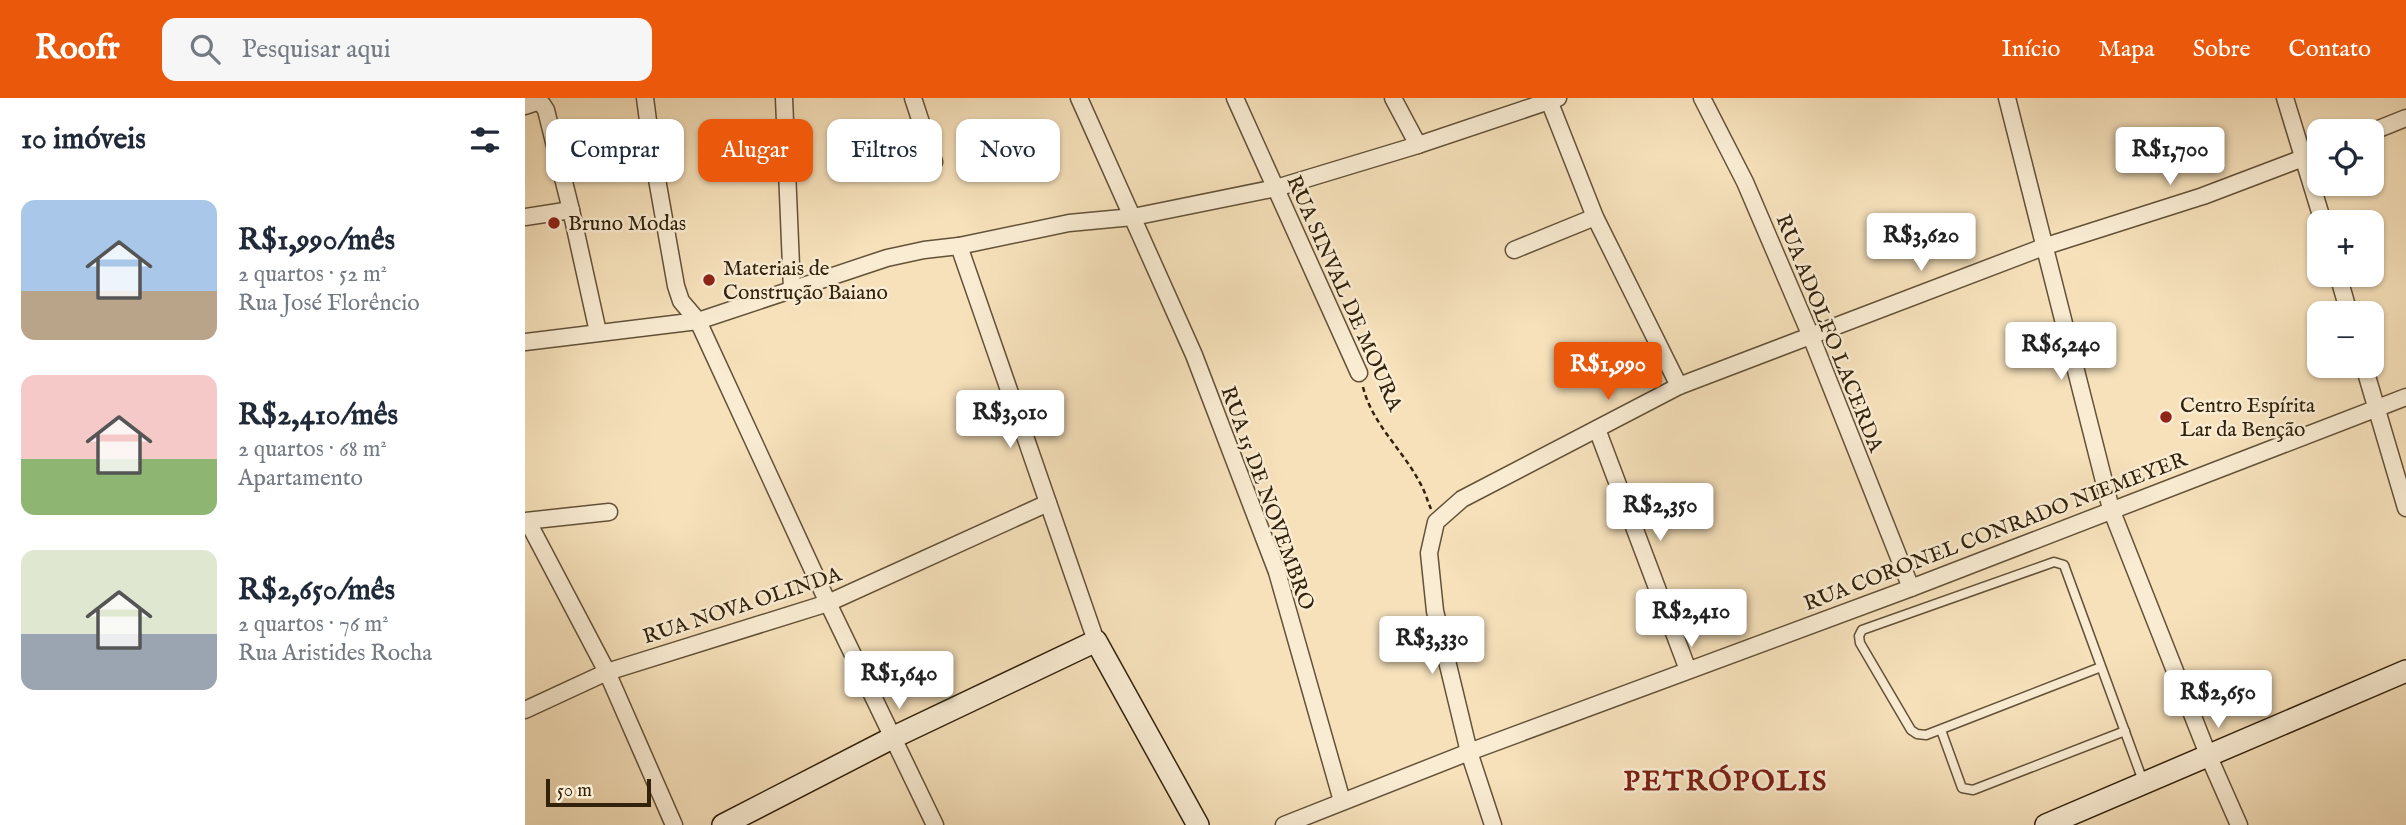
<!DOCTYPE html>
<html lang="pt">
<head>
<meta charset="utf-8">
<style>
	:root { --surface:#fff; --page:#f6f6f7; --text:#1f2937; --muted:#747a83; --accent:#ea580c }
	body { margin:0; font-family:"IM FELL English",serif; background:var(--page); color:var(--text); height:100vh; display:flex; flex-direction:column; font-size:26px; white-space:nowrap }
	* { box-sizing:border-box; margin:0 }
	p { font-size:23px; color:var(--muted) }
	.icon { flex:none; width:38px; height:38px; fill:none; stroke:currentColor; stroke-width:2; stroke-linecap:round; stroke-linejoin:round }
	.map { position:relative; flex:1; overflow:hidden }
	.side { display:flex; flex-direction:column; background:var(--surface); width:525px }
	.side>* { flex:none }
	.banner { position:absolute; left:21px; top:21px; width:665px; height:63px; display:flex; gap:14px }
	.buttons { position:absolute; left:1782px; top:21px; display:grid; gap:14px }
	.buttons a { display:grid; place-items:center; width:77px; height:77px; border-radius:14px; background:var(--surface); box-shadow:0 2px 5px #0004; font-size:35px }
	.scale { position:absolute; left:21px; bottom:18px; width:105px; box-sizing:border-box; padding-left:7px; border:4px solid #32220c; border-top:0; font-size:19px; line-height:24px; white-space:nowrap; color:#32220c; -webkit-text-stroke:5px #f9ecd3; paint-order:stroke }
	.price { position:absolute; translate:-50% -60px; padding:0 16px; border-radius:7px; background:#fff; color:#222; font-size:23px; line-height:46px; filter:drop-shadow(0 2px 4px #0008) }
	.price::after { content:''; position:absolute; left:50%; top:42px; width:21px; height:16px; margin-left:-10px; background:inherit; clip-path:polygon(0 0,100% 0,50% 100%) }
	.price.selected { background:var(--accent); color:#fff }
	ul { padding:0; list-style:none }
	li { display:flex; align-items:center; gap:21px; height:175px; padding:0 21px }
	li span { display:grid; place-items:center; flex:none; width:196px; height:140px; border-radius:14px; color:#555 }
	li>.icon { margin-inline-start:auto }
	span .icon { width:84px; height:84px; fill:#fffc; stroke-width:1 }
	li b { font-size:30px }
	h2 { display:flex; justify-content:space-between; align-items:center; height:84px; padding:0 21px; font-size:30px }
	.tag { padding:0 24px; border-radius:14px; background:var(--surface); box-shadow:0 2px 5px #0004; font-size:24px; line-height:63px }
	.tag.selected { background:var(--accent); color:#fff }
	header { display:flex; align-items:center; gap:42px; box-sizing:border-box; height:98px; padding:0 35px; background:var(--accent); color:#fff }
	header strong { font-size:33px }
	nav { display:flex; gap:38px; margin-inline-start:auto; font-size:24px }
	.search { width:490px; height:63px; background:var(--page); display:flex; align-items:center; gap:18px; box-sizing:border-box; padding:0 24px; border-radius:14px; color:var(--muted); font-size:26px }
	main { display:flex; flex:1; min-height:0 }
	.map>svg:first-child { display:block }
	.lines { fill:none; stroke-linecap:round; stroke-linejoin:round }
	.lane-casing { stroke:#635238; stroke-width:11 }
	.street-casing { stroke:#635238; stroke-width:19 }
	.secondary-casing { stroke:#32220c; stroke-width:24 }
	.path { stroke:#32220c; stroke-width:2.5; stroke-dasharray:5 3.5; stroke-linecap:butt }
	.lane { stroke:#f9ecd3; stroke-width:8 }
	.street { stroke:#f9ecd3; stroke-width:16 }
	.secondary { stroke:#f9ecd3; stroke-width:21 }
	.poi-dot { fill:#8f2418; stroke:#f9ecd3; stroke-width:2.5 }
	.labels { text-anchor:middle; stroke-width:5; stroke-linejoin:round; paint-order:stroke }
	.poi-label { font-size:21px; fill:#32220c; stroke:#f9ecd3; text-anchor:start }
	.street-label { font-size:21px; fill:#32220c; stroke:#f9ecd3 }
	.district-label { font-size:28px; font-weight:bold; letter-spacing:2px; fill:#7a1f14; stroke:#f9ecd3 }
</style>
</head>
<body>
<header>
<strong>Roofr</strong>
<div class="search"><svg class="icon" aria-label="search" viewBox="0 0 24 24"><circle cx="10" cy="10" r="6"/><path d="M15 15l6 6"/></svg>Pesquisar aqui</div>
<nav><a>Início</a><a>Mapa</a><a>Sobre</a><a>Contato</a></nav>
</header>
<main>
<section class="side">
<h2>10 imóveis<svg class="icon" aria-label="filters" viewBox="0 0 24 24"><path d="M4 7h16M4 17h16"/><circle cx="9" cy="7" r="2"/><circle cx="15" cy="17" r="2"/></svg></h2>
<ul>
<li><span style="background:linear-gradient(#a9c7e8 65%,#b9a48a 0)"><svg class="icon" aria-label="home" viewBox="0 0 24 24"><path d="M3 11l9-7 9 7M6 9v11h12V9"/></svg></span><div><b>R$1,990/mês</b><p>2 quartos · 52 m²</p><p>Rua José Florêncio</p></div></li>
<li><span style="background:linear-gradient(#f6c9c9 60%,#8fb573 0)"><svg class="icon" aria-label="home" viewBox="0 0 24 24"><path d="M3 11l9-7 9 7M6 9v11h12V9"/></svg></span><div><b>R$2,410/mês</b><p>2 quartos · 68 m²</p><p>Apartamento</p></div></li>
<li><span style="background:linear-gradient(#dfe7d0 60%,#9aa5b1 0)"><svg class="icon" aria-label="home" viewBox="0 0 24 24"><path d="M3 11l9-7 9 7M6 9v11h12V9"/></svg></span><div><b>R$2,650/mês</b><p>2 quartos · 76 m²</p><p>Rua Aristides Rocha</p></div></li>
</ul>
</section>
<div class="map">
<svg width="1881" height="727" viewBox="0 0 1881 727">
	<rect width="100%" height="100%" fill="#f6e1bb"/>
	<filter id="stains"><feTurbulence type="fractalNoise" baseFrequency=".00286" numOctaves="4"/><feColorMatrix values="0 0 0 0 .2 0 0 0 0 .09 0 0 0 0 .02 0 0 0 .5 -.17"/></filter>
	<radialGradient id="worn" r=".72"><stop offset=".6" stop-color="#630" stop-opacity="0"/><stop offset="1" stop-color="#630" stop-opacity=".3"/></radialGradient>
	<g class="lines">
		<defs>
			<g id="lane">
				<path d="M1576 569 1401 637 1392 636 1386 632 1335 545 1334 538 1337 532 1529 464 1539 467 1618 683"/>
				<path d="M1416 632 1437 690 1448 692 1600 633"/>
			</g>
			<g id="street">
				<path d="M120 0 127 53 151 188 156 203 173 223 303 505 410 727"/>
				<path d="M259 0 267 192"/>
				<path d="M388 0 409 64"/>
				<path d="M554 0 669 257 752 474 817 703"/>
				<path d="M710 0 834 275"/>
				<path d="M868 0 893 47"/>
				<path d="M1023 0 1070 119 1154 288"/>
				<path d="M1177 0 1220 84 1285 236 1386 490"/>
				<path d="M1482 0 1586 411 1684 659 1714 727"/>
				<path d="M1760 0 1798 124"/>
				<path d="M0 8 12 4 17 6 21 12 46 112 73 234"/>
				<path d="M1846 34 1881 20"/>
				<path d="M0 119 46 112"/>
				<path d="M434 148 571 543"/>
				<path d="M989 152 1070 119"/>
				<path d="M1813 177 1824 215"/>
				<path d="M0 244 173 223 362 160 399 152 434 148 544 125 608 119 751 90 893 47 1033 0"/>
				<path d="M1839 268 1881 410"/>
				<path d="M1072 331 1163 572"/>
				<path d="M0 423 84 414"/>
				<path d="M3 424 82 574 149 727"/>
				<path d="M0 612 82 574 303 505 523 405"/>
				<path d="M759 727 944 654 1386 490 1881 299"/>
				<path d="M968 727 944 654 910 513 904 455 911 424 937 401 1154 288 1521 148 1678 98 1794 54"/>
			</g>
			<g id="secondary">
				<path d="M198 727 369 639 571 543 673 727"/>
				<path d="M1521 727 1881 573"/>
			</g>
		</defs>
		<use href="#lane" class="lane-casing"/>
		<use href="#street" class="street-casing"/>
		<use href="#secondary" class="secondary-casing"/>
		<path class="path" d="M838 289C847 326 878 352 895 385 900 393 902 402 906 411"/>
		<use href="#lane" class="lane"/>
		<use href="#street" class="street"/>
		<use href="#secondary" class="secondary"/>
	</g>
	<g class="poi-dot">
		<circle cx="29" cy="125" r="7"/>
		<circle cx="184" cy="182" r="7"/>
		<circle cx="1641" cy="319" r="7"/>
	</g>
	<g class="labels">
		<g class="poi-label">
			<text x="43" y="132">Bruno Modas</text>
			<text x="198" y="177">Materiais de<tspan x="198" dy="24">Construção Baiano</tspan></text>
			<text x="1655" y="314">Centro Espírita<tspan x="1655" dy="24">Lar da Benção</tspan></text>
		</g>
		<g class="street-label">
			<text transform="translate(820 195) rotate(66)" y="7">RUA SINVAL DE MOURA</text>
			<text transform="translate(1305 235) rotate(68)" y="7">RUA ADOLFO LACERDA</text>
			<text transform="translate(743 400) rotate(70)" y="7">RUA 15 DE NOVEMBRO</text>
			<text transform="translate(1470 433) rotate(-21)" y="7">RUA CORONEL CONRADO NIEMEYER</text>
			<text transform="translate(217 507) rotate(-18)" y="7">RUA NOVA OLINDA</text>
		</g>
		<g class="district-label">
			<text x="1201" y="692">PETRÓPOLIS</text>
		</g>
	</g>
	<rect width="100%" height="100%" filter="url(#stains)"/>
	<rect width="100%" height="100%" fill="url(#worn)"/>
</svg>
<div class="buttons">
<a><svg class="icon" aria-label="locate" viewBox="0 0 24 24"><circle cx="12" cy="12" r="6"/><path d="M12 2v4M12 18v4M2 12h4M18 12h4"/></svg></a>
<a>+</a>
<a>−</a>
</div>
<div class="scale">50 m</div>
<b class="price" style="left:1645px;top:89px">R$1,700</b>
<b class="price" style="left:1396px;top:175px">R$3,620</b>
<b class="price" style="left:1536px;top:284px">R$6,240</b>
<b class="price selected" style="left:1083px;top:304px">R$1,990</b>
<b class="price" style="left:485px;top:352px">R$3,010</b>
<b class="price" style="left:1135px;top:445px">R$2,350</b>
<b class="price" style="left:1166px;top:551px">R$2,410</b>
<b class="price" style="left:907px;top:578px">R$3,330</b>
<b class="price" style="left:374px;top:613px">R$1,640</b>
<b class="price" style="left:1693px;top:632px">R$2,650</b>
<div class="banner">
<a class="tag">Comprar</a>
<a class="tag selected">Alugar</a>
<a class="tag">Filtros</a>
<a class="tag">Novo</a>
</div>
</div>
</main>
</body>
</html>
